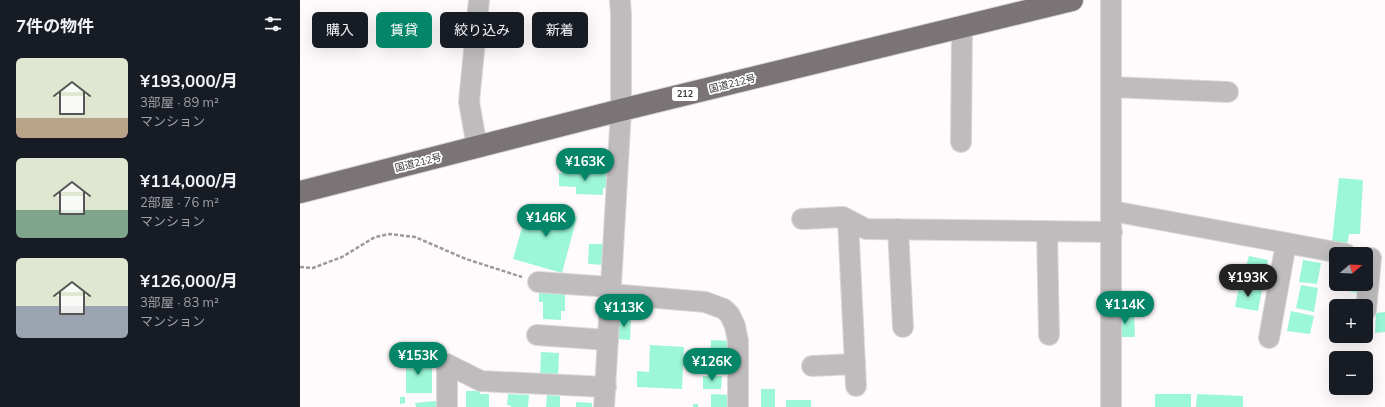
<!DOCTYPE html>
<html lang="ja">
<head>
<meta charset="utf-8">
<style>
	:root { --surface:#171b24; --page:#20242c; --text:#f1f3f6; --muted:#9ea1a6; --accent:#068668 }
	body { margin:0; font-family:Mulish,"Noto Sans JP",sans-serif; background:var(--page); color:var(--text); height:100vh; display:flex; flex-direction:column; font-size:15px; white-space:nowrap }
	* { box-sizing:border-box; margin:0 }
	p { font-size:13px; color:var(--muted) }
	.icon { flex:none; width:22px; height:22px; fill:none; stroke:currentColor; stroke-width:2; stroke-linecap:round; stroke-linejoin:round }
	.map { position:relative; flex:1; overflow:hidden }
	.details { display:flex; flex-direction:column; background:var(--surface); width:300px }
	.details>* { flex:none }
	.hud { position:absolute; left:12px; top:12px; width:380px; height:36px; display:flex; gap:8px }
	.needle { width:26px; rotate:71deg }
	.tools { position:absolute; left:1029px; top:247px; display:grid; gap:8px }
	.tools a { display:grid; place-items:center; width:44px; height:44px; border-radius:6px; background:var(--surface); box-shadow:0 4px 16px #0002; font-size:20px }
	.price { position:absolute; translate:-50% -34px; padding:0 9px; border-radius:14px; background:var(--accent); color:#fff; font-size:13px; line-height:26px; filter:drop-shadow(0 1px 2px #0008) }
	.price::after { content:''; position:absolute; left:50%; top:24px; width:12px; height:9px; margin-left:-6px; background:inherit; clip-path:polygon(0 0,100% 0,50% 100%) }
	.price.active { background:#222; color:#fff }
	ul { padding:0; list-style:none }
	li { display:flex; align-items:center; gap:12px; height:100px; padding:0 16px }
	li span { display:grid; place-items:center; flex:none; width:112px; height:80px; border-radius:6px; color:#555 }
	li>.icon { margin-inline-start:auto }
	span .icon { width:48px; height:48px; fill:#fffc; stroke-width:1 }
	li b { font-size:17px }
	h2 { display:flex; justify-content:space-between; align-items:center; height:48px; padding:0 16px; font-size:17px }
	.chip { padding:0 14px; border-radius:6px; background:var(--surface); box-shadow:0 4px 16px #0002; font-size:14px; line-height:36px }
	.chip.active { background:var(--accent); color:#fff }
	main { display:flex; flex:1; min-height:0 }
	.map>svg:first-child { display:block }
	.building { fill:#9bf7d7 }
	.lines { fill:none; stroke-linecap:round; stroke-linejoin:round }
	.minor-casing { stroke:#dcd7d8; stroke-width:22 }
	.highway-casing { stroke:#dcd7d8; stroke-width:24 }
	.path { stroke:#9d999a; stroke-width:2.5; stroke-dasharray:4 2; stroke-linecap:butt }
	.minor { stroke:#bfbcbd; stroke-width:20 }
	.highway { stroke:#7a7476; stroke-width:22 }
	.labels { text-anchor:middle; stroke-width:3.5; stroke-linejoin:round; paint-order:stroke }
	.shield { fill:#fff; stroke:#767474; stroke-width:1 }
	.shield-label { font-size:9px; font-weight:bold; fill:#3b3839 }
	.street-label { font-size:10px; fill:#3b3839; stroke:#fff }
</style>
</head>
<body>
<main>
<section class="details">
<h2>7件の物件<svg class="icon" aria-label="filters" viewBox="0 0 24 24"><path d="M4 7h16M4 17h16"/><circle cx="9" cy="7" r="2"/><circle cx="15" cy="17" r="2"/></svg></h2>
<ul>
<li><span style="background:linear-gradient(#dfe7d0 75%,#b9a48a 0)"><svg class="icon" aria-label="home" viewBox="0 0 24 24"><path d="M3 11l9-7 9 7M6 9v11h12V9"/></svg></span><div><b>¥193,000/月</b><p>3部屋 · 89 m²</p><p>マンション</p></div></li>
<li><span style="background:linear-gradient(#dfe7d0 65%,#7fa58c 0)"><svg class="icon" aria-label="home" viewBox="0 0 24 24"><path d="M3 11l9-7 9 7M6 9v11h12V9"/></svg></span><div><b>¥114,000/月</b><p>2部屋 · 76 m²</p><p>マンション</p></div></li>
<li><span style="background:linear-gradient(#dfe7d0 60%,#9aa5b1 0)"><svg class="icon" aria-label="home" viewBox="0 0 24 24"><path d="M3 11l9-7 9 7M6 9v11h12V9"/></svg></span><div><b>¥126,000/月</b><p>3部屋 · 83 m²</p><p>マンション</p></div></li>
</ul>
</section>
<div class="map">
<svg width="1085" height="407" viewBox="0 0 1085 407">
	<rect width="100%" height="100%" fill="#fffafb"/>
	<g class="building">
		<path d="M276 166H286V173H306V182H308V188H303V195L276 194V187L259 186V173H276Z"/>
		<path d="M1039 178 1063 180 1060 234H1049L1047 244 1032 242Z"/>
		<path d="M232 205 261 213 262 208 270 211 269 215 277 217 262 273 213 259 226 214 229 215Z"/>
		<path d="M289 244H305L304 265 288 264Z"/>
		<path d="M949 256 968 260 964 282 942 279Z"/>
		<path d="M1003 260 1021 263 1017 284 999 282Z"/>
		<path d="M1040 284H1057V293L1040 289Z"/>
		<path d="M1001 285 1018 288 1014 312 996 308Z"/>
		<path d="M939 286 962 290 958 311 935 307Z"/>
		<path d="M239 291 265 292V311H261V320L243 319V302H239Z"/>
		<path d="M991 311 1014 316 1010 334 987 331Z"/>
		<path d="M1085 312V332L1075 333 1076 313Z"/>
		<path d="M815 313H834L835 337H817Z"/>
		<path d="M319 317H331L330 340 317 339Z"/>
		<path d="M411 340 431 341 430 375H410Z"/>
		<path d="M350 345 384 347 382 389 337 387V371L349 372Z"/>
		<path d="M241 352 259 353 258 379 240 378Z"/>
		<path d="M121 356V364H132V393H106V357Z"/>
		<path d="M403 376H422L421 389H403Z"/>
		<rect x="461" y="389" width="14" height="18"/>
		<path d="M166 391H180V394H189V407H166Z"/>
		<path d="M208 394 229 395 228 407H211V406L207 405Z"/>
		<path d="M411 394 431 395V407H411Z"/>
		<rect x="855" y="394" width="36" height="13"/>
		<path d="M897 394 943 396V407H896Z"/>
		<path d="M247 395 260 396V407H246Z"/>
		<path d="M100 397H105V403L100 404Z"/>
		<rect x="486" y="400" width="25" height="7"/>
		<path d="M136 401 137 407H116L115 403Z"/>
		<path d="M276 402 292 403V407H276Z"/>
		<rect x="393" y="404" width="5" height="3"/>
	</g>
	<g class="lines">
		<defs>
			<g id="minor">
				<path d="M812 87 928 92"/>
				<path d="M661 142 662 27"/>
				<path d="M177 147 169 102 179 0"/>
				<path d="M812 211 1046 254"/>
				<path d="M502 219 543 217 566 229 812 232"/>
				<path d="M548 220 556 386"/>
				<path d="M598 229 603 327"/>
				<path d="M747 231 749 335"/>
				<path d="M1066 258H1071L1066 310"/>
				<path d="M238 282 311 287"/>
				<path d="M311 294 405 302 424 309 430 315 435 326 438 341V407"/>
				<path d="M237 335 308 340"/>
				<path d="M969 338 986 243"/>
				<path d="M512 366 555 364"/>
				<path d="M147 407V364L181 381 306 387"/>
				<path d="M304 407 321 110V15L320 0"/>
				<path d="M811 407V0"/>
			</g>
			<path id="highway" d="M0 192 321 110 772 0"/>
		</defs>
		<use href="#minor" class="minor-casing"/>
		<use href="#highway" class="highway-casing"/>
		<path class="path" d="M0 267 13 268 26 263 42 257 75 237 90 234 115 237 166 259 222 277"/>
		<use href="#minor" class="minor"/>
		<use href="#highway" class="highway"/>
	</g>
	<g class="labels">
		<rect class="shield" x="372" y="87" width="26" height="14" rx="3"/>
		<g class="shield-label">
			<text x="385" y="97">212</text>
		</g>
		<g class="street-label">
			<text transform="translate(432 83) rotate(-14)" y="4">国道212号</text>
			<text transform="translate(118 162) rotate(-14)" y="4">国道212号</text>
		</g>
	</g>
</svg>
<div class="tools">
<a><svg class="needle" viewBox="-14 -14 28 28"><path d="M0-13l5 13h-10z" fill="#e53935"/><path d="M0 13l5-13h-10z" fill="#9ea1a6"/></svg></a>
<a>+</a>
<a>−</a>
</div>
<b class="price" style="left:285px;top:182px">¥163K</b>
<b class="price" style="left:246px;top:238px">¥146K</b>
<b class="price active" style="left:948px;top:298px">¥193K</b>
<b class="price" style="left:825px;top:325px">¥114K</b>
<b class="price" style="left:324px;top:328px">¥113K</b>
<b class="price" style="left:118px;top:376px">¥153K</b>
<b class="price" style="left:412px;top:382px">¥126K</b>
<div class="hud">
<a class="chip">購入</a>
<a class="chip active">賃貸</a>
<a class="chip">絞り込み</a>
<a class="chip">新着</a>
</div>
</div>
</main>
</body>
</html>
